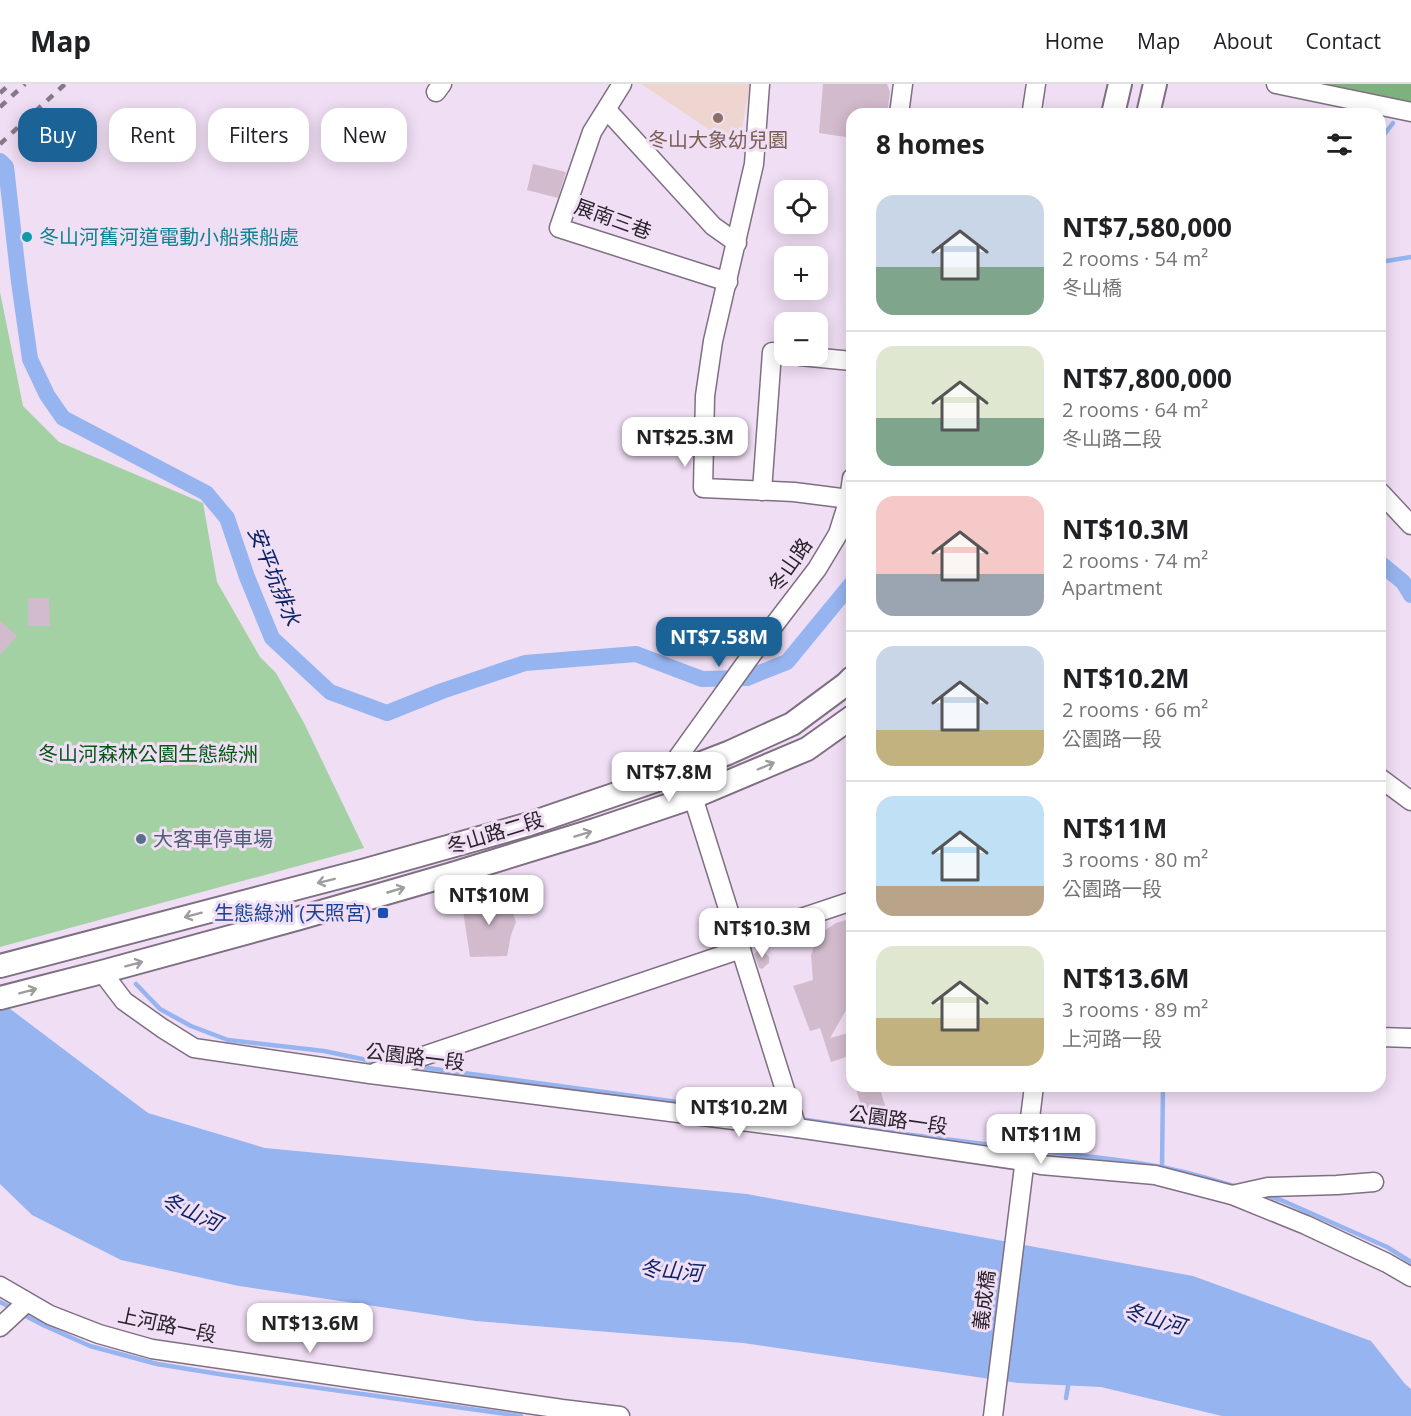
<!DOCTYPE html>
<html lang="en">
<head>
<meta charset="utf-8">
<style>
	:root { --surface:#fff; --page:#f2f2f2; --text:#202124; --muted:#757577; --line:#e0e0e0; --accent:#1b6296 }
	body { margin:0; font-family:"Open Sans","Noto Sans TC",sans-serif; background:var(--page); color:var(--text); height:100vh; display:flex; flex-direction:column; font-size:22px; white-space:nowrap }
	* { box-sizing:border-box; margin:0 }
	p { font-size:20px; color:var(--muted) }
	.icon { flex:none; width:33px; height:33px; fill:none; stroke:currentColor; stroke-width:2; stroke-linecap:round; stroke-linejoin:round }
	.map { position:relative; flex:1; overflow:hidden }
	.sheet { position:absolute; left:846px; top:24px; width:540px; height:984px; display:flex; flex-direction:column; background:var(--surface); border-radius:18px; box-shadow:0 3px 15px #0003 }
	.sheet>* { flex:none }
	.hud { position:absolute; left:18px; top:24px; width:570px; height:54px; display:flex; gap:12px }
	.tools { position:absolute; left:774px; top:96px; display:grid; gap:12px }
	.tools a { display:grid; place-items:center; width:54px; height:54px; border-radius:12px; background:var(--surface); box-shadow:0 3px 15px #0003; font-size:30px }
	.price { position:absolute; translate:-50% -51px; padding:0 14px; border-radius:12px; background:#fff; color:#222; font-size:20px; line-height:39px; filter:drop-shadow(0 2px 3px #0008) }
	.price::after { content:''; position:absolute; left:50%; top:36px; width:18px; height:14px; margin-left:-9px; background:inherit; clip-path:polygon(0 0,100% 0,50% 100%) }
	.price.selected { background:var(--accent); color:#fff }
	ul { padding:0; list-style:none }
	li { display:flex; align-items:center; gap:18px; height:150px; padding:0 30px }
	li+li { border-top:2px solid var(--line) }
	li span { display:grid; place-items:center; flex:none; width:168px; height:120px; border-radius:18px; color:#555 }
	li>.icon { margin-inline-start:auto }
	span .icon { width:72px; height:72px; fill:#fffc; stroke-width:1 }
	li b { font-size:26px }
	h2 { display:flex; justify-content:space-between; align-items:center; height:72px; padding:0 30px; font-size:26px }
	.chip { padding:0 21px; border-radius:18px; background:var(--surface); box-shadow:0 3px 15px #0003; font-size:21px; line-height:54px }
	.chip.selected { background:var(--accent); color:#fff }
	header { display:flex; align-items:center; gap:36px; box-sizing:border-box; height:84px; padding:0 30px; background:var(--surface); border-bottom:2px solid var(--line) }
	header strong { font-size:28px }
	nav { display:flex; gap:33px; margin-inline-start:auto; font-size:21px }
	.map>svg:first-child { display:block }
	.education { fill:#efd5d0 }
	.green { fill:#a3d1a4 }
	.forest { fill:#7db17e }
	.water { fill:#96b4ef }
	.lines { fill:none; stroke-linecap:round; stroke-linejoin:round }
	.stream { stroke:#96b4ef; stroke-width:4.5 }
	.canal { stroke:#96b4ef; stroke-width:16 }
	.building { fill:#d2bbcc }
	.minor-casing { stroke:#7f6f82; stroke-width:21 }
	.major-casing { stroke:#7f6f82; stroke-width:26 }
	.minor { stroke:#fff; stroke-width:18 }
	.major { stroke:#fff; stroke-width:22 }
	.rail { stroke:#857988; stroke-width:4.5; stroke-dasharray:8 8; stroke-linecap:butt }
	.oneway { stroke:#9f9c9f }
	.education-dot { fill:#8d6e63; stroke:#f0def4; stroke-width:2 }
	.culture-dot { fill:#0f9aa8; stroke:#f0def4; stroke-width:2 }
	.service-dot { fill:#5c6f8a; stroke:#f0def4; stroke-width:2 }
	.transit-dot { fill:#1a4fb4; stroke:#f0def4; stroke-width:2 }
	.labels { text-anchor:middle; stroke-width:6; stroke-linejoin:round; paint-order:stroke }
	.education-label { font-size:20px; fill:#785e54; stroke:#f0def4 }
	.street-label { font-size:20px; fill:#29222a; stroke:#f0def4 }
	.culture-label { font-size:20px; fill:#0d838f; stroke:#f0def4; text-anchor:start }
	.park-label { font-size:20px; fill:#035614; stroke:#f0def4 }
	.service-label { font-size:20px; fill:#4e5e75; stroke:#f0def4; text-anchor:start }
	.transit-label { font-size:20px; fill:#164399; stroke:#f0def4; text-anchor:end }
	.water-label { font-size:21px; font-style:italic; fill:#0a2467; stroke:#f0def4 }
</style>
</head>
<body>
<header>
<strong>Map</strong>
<nav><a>Home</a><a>Map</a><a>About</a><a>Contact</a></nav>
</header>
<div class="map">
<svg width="1411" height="1332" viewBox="0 0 1411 1332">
	<rect width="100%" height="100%" fill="#f0def4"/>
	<path class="education" d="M641 0H750L738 65Z"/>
	<path class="green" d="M0 208 23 322 59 358 203 419 217 498 260 573 276 589 304 639 364 764 0 863Z"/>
	<path class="forest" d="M1322 0H1411V21L1410 22Z"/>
	<path class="water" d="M0 916 1 918 148 1029 265 1064 747 1110 1193 1192 1371 1257 1405 1300 1411 1305V1332H1222L1101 1303 1018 1299 743 1259 476 1237 239 1202 121 1176 32 1131 0 1100Z"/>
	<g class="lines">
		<g class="stream">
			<path d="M1380 56 1393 39"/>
			<path d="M1380 178 1411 173"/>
			<path d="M136 900 160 925 191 942 228 956 324 967 381 979"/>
			<path d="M413 982 788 1033"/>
			<path d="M800 1035 888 1048 1023 1065"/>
			<path d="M1032 1066C1075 1071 1119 1075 1161 1083 1188 1088 1213 1096 1238 1103"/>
			<path d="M1162 1083 1163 1002"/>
			<path d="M1264 1111 1281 1116 1387 1163 1411 1178"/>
			<path d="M0 1218 12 1224"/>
			<path d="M22 1230 43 1241 90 1262 157 1280 225 1291 521 1332"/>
			<path d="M1066 1314 1069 1296"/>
		</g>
		<g class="canal">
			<path d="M0 77 6 83 19 198 30 275 47 311 63 334 206 409 227 434 247 493 272 554 330 608 387 629 442 607 525 579 636 570 702 595 747 594 787 578 852 499"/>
			<path d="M1380 479 1403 498 1411 511"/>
		</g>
	</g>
	<g class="building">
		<path d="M823 0H887L890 8 887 30H852V54L819 49Z"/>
		<path d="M533 80 566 88 558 114 527 106Z"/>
		<path d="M28 514H49L50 542H28Z"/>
		<path d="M0 537 17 552 0 571Z"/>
		<path d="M506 810 516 838 511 851 507 872 470 873 462 820Z"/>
		<path d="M852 834V916L830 954 852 948V971L831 978 820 944 810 947 793 902 813 896 811 871 816 857 824 847 836 839Z"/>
		<path d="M757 867H763L769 873V879L762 885 759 884 754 870Z"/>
		<path d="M855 1002H879L888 1031 866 1037Z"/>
	</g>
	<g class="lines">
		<defs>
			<g id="minor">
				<path d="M622 0 592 48 559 144 728 198"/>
				<path d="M760 0 754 80 713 257 705 312 703 404 794 408 849 415"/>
				<path d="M1276 0 1411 28"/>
				<path d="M436 8 442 0"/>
				<path d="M607 26 713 142 737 159"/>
				<path d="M1032 26 1036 0"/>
				<path d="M899 30 903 0"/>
				<path d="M800 272 852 277"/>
				<path d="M762 407 772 268 784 270"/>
				<path d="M1380 408 1411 441"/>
				<path d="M1380 694 1411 717"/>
				<path d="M738 855 852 817"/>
				<path d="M102 888 124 917 162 944 194 964 370 990 797 1044 1023 1077 1041 1081 1155 1091 1232 1111 1306 1141 1387 1179 1411 1193"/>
				<path d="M1380 953 1411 954"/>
				<path d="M376 988 741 865"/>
				<path d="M797 1044 693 713 663 694 755 566 817 485 838 450 849 415 852 394"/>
				<path d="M1232 1111 1268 1103 1337 1101 1374 1098"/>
				<path d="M0 1202 50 1231 99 1250 152 1265 562 1325 620 1332"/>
				<path d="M0 1243 27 1218"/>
				<path d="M993 1332 1034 1002"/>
			</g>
			<g id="major">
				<path d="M1113 30 1120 0"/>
				<path d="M1148 30 1155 0"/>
				<path d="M0 882 366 786 526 741 663 694 728 669 792 640 846 600 852 594"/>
				<path d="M0 914 102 888 300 834 452 790 595 746 693 713 807 665 852 633"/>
			</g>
		</defs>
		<use href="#minor" class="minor-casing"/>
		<use href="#major" class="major-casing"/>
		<use href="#minor" class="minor"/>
		<use href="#major" class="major"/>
		<g class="rail">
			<path d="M0 9 10 0"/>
			<path d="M0 23 25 0"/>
			<path d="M0 60 65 0"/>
		</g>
	</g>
	<defs><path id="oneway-shaft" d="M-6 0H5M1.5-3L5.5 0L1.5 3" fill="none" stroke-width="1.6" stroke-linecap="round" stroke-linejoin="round" transform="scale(1.5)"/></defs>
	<g class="oneway">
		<use href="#oneway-shaft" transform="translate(766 682) rotate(-23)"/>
		<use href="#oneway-shaft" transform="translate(583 750) rotate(-17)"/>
		<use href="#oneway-shaft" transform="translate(326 797) rotate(166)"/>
		<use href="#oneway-shaft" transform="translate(396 806) rotate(-16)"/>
		<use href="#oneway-shaft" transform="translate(193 831) rotate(165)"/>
		<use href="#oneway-shaft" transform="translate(134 880) rotate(-15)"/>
		<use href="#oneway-shaft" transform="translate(28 907) rotate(-15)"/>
	</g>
	<circle class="education-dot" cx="718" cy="34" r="6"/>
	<circle class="culture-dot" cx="27" cy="153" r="6"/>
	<circle class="service-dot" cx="141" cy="755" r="6"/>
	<rect class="transit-dot" x="377" y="823" width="12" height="12" rx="3"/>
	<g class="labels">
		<g class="education-label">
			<text x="718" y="63">冬山大象幼兒園</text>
		</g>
		<g class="street-label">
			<text transform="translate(613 135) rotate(20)" y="7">展南三巷</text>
			<text transform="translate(790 481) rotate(-55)" y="7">冬山路</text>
			<text transform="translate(495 749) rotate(-17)" y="7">冬山路二段</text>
			<text transform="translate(415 973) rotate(7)" y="7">公園路一段</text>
			<text transform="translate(898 1036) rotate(8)" y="7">公園路一段</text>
			<text transform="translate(984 1216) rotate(-83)" y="7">義成橋</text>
			<text transform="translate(167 1241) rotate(12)" y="7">上河路一段</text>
		</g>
		<g class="culture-label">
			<text x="39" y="160">冬山河舊河道電動小船乘船處</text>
		</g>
		<g class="park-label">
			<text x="148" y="677">冬山河森林公園生態綠洲</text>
		</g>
		<g class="service-label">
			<text x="153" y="762">大客車停車場</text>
		</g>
		<g class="transit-label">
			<text x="371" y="836">生態綠洲 (天照宮)</text>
		</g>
		<g class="water-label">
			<text transform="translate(274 492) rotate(68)" y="7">安平坑排水</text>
			<text transform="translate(191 1128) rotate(24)" y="7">冬山河</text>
			<text transform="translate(671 1187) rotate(5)" y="7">冬山河</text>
			<text transform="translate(1154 1235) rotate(16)" y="7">冬山河</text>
		</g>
	</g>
</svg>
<div class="tools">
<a><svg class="icon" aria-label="locate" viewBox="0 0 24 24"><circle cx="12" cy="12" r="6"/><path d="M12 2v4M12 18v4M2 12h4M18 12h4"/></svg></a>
<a>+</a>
<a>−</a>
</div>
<b class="price" style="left:685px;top:384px">NT$25.3M</b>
<b class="price selected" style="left:719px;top:584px">NT$7.58M</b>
<b class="price" style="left:669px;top:719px">NT$7.8M</b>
<b class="price" style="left:489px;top:842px">NT$10M</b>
<b class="price" style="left:762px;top:875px">NT$10.3M</b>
<b class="price" style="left:739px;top:1054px">NT$10.2M</b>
<b class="price" style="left:1041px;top:1081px">NT$11M</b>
<b class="price" style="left:310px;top:1270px">NT$13.6M</b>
<div class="hud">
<a class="chip selected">Buy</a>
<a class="chip">Rent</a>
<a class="chip">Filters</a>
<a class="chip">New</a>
</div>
<section class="sheet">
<h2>8 homes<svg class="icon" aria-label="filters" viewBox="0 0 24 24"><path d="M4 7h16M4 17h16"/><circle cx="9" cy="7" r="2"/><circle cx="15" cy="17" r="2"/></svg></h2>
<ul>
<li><span style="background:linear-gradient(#c9d6e8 60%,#7fa58c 0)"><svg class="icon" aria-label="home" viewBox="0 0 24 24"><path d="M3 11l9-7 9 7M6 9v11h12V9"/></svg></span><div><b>NT$7,580,000</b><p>2 rooms · 54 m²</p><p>冬山橋</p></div></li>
<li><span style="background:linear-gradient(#dfe7d0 60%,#7fa58c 0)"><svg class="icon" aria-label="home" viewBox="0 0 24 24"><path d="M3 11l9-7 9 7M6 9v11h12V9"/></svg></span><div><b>NT$7,800,000</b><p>2 rooms · 64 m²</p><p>冬山路二段</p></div></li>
<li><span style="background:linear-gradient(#f6c9c9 65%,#9aa5b1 0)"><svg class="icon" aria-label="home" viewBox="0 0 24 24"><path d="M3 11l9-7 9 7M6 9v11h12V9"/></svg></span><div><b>NT$10.3M</b><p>2 rooms · 74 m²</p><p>Apartment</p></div></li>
<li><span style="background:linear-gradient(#c9d6e8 70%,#c2b280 0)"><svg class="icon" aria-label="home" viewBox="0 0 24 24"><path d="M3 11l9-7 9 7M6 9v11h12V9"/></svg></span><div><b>NT$10.2M</b><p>2 rooms · 66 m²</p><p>公園路一段</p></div></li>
<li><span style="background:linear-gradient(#bfe0f5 75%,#b9a48a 0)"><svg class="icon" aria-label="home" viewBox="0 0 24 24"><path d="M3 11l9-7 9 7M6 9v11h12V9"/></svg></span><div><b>NT$11M</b><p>3 rooms · 80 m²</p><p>公園路一段</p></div></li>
<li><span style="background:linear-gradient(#dfe7d0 60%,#c2b280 0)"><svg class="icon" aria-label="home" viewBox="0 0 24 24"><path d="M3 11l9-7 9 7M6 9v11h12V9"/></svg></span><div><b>NT$13.6M</b><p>3 rooms · 89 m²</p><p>上河路一段</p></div></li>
</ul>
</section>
</div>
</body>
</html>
